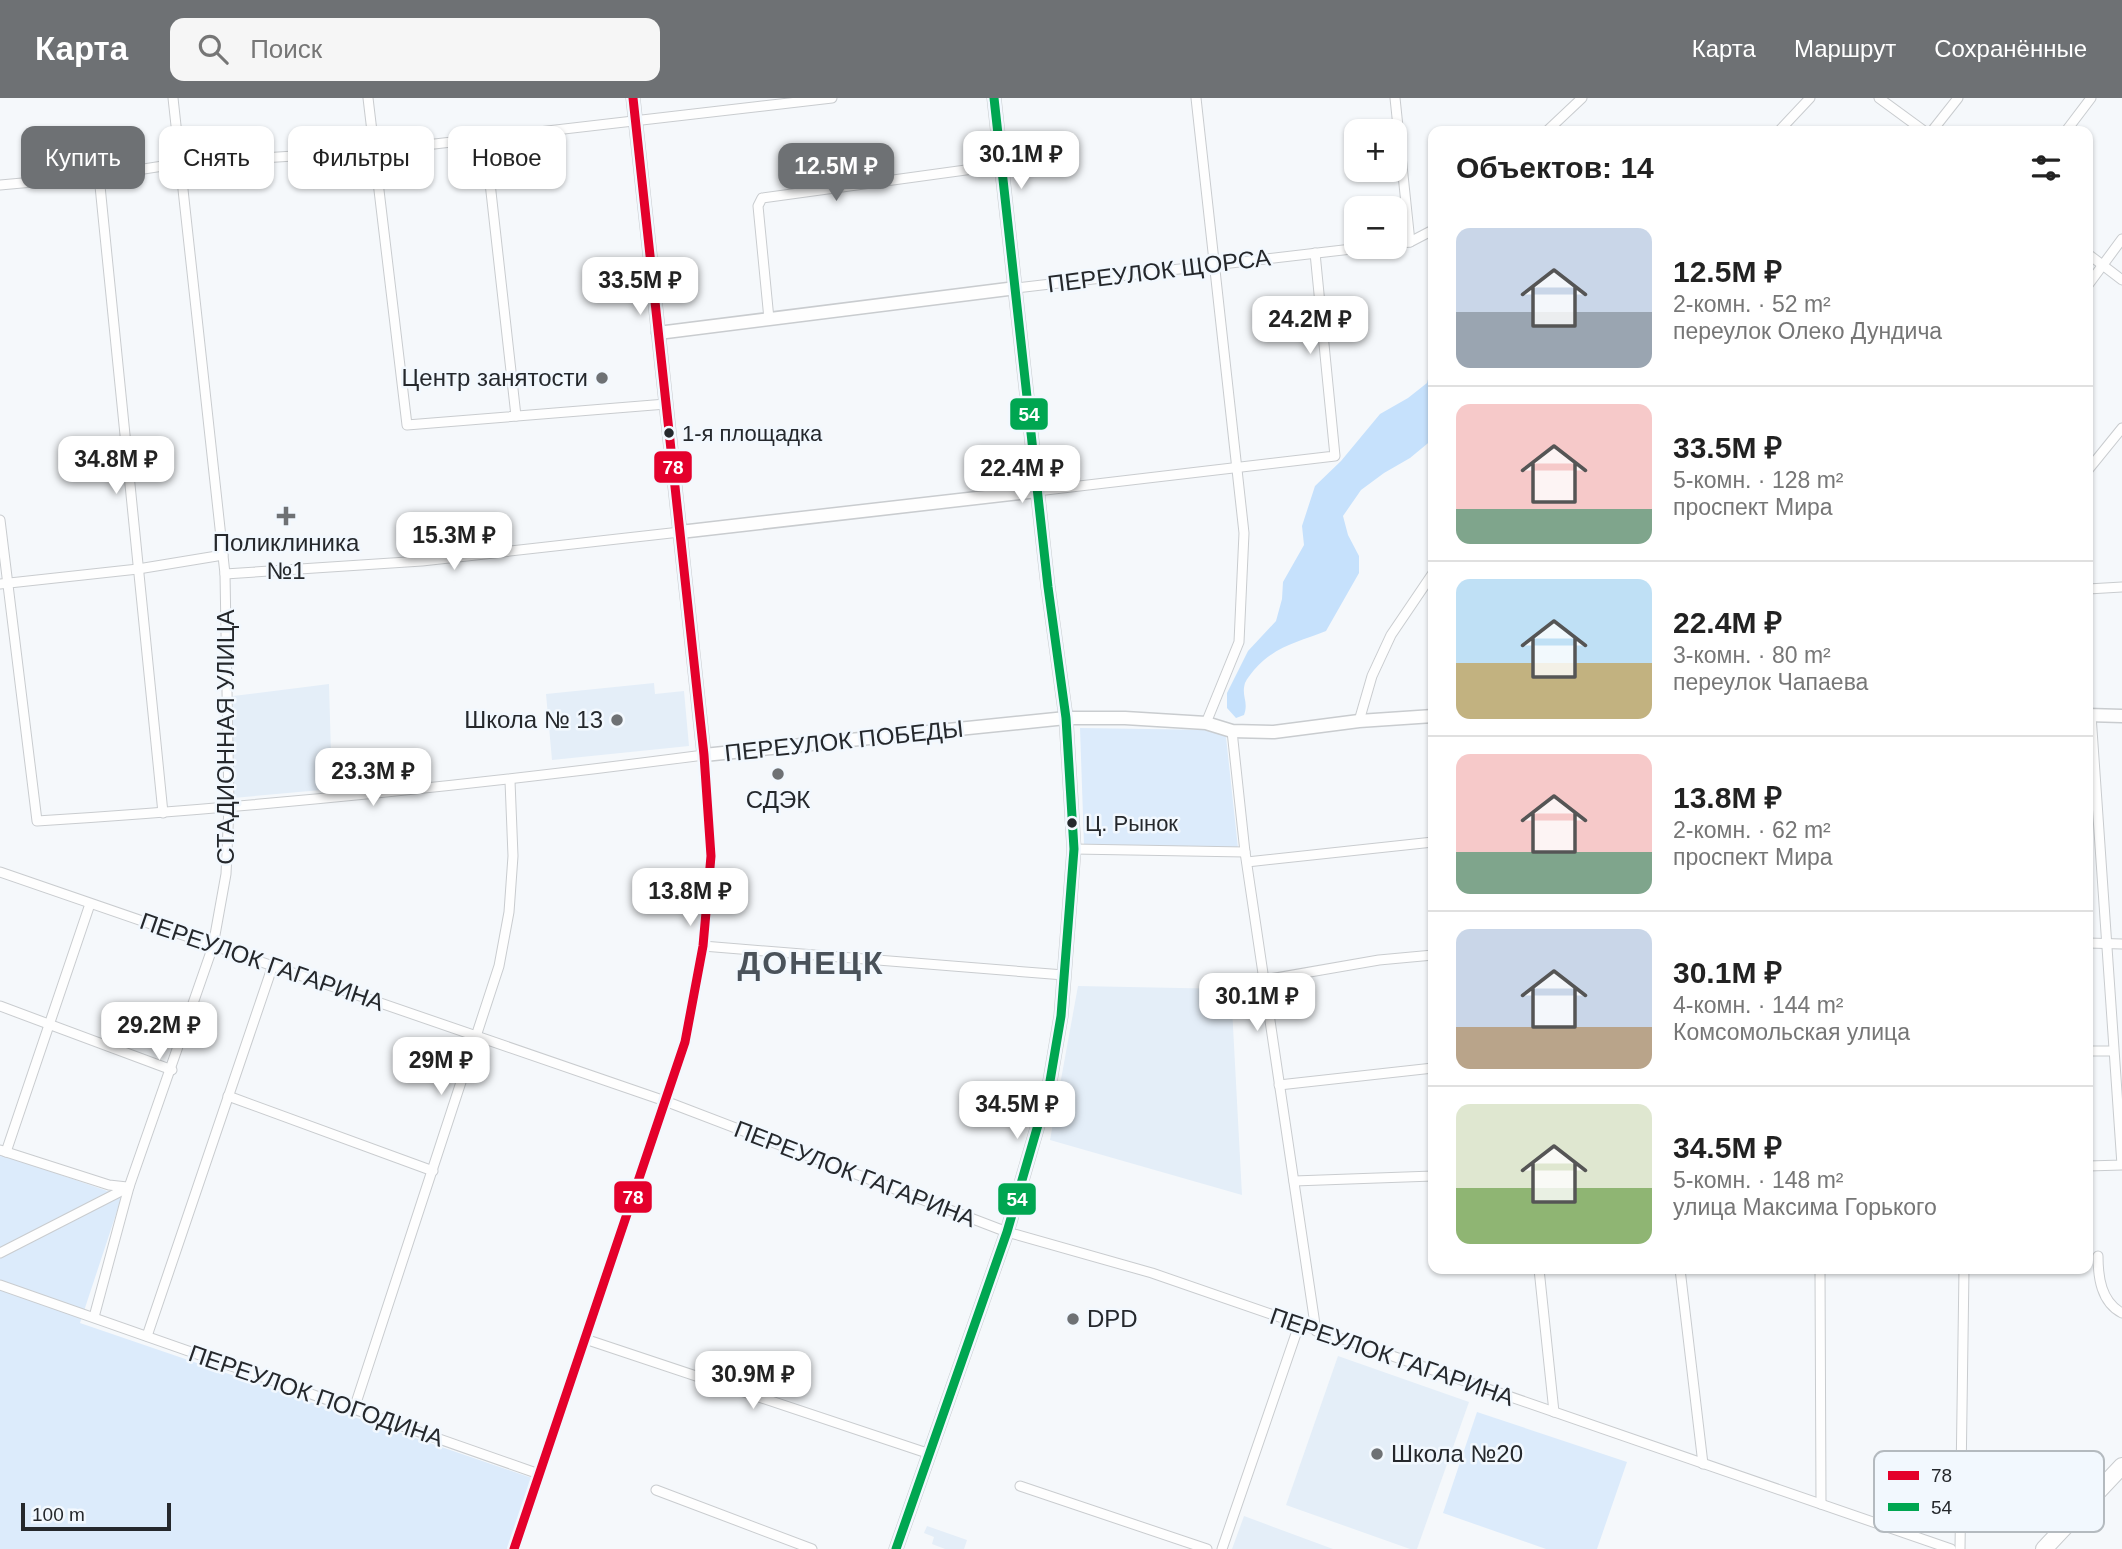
<!DOCTYPE html>
<html lang="ru">
<head>
<meta charset="utf-8">
<style>
	:root { --surface:#fff; --page:#f6f6f6; --text:#222; --muted:#767676; --line:#e0e0e0; --accent:#6e7174 }
	body { margin:0; font-family:Helvetica,sans-serif; background:var(--page); color:var(--text); height:100vh; display:flex; flex-direction:column; font-size:26px; white-space:nowrap }
	* { box-sizing:border-box; margin:0 }
	p { font-size:23px; color:var(--muted) }
	.icon { flex:none; width:38px; height:38px; fill:none; stroke:currentColor; stroke-width:2; stroke-linecap:round; stroke-linejoin:round }
	.map { position:relative; flex:1; overflow:hidden }
	.panel { position:absolute; left:1428px; top:28px; width:665px; height:1148px; display:flex; flex-direction:column; background:var(--surface); border-radius:14px; box-shadow:0 2px 5px #0004 }
	.panel>* { flex:none }
	.guide { position:absolute; left:21px; top:28px; width:665px; height:63px; display:flex; gap:14px }
	.tools { position:absolute; left:1344px; top:21px; display:grid; gap:14px }
	.tools a { display:grid; place-items:center; width:63px; height:63px; border-radius:14px; background:var(--surface); box-shadow:0 2px 5px #0004; font-size:35px }
	.scale { position:absolute; left:21px; bottom:18px; width:150px; box-sizing:border-box; padding-left:7px; border:4px solid #25282c; border-top:0; font-size:19px; line-height:24px; white-space:nowrap; color:#25282c; -webkit-text-stroke:5px #f2f8fe; paint-order:stroke }
	.price { position:absolute; translate:-50% -60px; padding:0 16px; border-radius:14px; background:#fff; color:#222; font-size:23px; line-height:46px; filter:drop-shadow(0 2px 4px #0008) }
	.price::after { content:''; position:absolute; left:50%; top:42px; width:21px; height:16px; margin-left:-10px; background:inherit; clip-path:polygon(0 0,100% 0,50% 100%) }
	.price.on { background:var(--accent); color:#fff }
	ul { padding:0; list-style:none }
	li { display:flex; align-items:center; gap:21px; height:175px; padding:0 28px }
	li+li { border-top:2px solid var(--line) }
	li span { display:grid; place-items:center; flex:none; width:196px; height:140px; border-radius:14px; color:#555 }
	li>.icon { margin-inline-start:auto }
	span .icon { width:84px; height:84px; fill:#fffc; stroke-width:1 }
	li b { font-size:30px }
	h2 { display:flex; justify-content:space-between; align-items:center; height:84px; padding:0 28px; font-size:30px }
	.tag { padding:0 24px; border-radius:14px; background:var(--surface); box-shadow:0 2px 5px #0004; font-size:24px; line-height:63px }
	.tag.on { background:var(--accent); color:#fff }
	header { display:flex; align-items:center; gap:42px; box-sizing:border-box; height:98px; padding:0 35px; background:var(--accent); color:#fff }
	header strong { font-size:33px }
	nav { display:flex; gap:38px; margin-inline-start:auto; font-size:24px }
	.search { width:490px; height:63px; background:var(--page); display:flex; align-items:center; gap:18px; box-sizing:border-box; padding:0 24px; border-radius:14px; color:var(--muted); font-size:26px }
	.map>svg:first-child { display:block }
	.built { fill:#e4eef8 }
	.green { fill:#dcebfb }
	.forest { fill:#c6e1fc }
	.lines { fill:none; stroke-linecap:round; stroke-linejoin:round }
	.street-casing { stroke:#c9cccf; stroke-width:11 }
	.secondary-casing { stroke:#c9cccf; stroke-width:15 }
	.highway-casing { stroke:#c9cccf; stroke-width:18 }
	.street { stroke:#fefefe; stroke-width:9 }
	.secondary { stroke:#fefefe; stroke-width:12 }
	.highway { stroke:#fefefe; stroke-width:16 }
	.bus-1-casing { stroke:#f2f8fe; stroke-width:14 }
	.bus-2-casing { stroke:#f2f8fe; stroke-width:14 }
	.bus-1 { stroke:#e4002b; stroke-width:9 }
	.bus-2 { stroke:#00a651; stroke-width:9 }
	.poi-dot { fill:#6e7174; stroke:#f2f8fe; stroke-width:2.5 }
	.bus-dot { fill:#25282c; stroke:#f2f8fe; stroke-width:2.5 }
	.labels { text-anchor:middle; stroke-width:5; stroke-linejoin:round; paint-order:stroke }
	.bus-label { font-size:22px; fill:#25282c; stroke:#f2f8fe; text-anchor:start }
	.street-label { font-size:24px; fill:#25282c; stroke:#f2f8fe }
	.poi-label { font-size:24px; fill:#25282c; stroke:#f2f8fe; text-anchor:end }
	.district-label { font-size:32px; font-weight:bold; letter-spacing:2px; fill:#4a525a; stroke:#f2f8fe }
	.key { fill:#f2f8fe; stroke:#b4babf; stroke-width:2 }
	.key-label { font-size:19px; fill:#25282c }
	.line-badge { stroke:#f2f8fe; stroke-width:2.5 }
	.badge-label { font-size:19px; text-anchor:middle; font-weight:bold; fill:#fff }
</style>
</head>
<body>
<header>
<strong>Карта</strong>
<div class="search"><svg class="icon" aria-label="search" viewBox="0 0 24 24"><circle cx="10" cy="10" r="6"/><path d="M15 15l6 6"/></svg>Поиск</div>
<nav><a>Карта</a><a>Маршрут</a><a>Сохранённые</a></nav>
</header>
<div class="map">
<svg width="2122" height="1451" viewBox="0 0 2122 1451">
	<rect width="100%" height="100%" fill="#f5f8fb"/>
	<g class="built">
		<path d="M654 585 655 596 684 593 689 648 552 662 546 596Z"/>
		<path d="M329 586 332 691 233 700V598Z"/>
		<path d="M1078 888 1231 891 1242 1097 1050 1042Z"/>
		<path d="M1338 1258 1469 1304 1417 1451H1410L1286 1407Z"/>
		<path d="M1244 1418 1333 1451H1232Z"/>
		<path d="M927 1428 967 1442 964 1451H945L932 1446 934 1439 924 1435Z"/>
	</g>
	<g class="green">
		<path d="M1080 630 1215 632 1226 639 1238 750 1084 747Z"/>
		<path d="M0 1056 122 1098 80 1225 532 1380 508 1451H0Z"/>
		<path d="M1477 1314 1627 1364 1597 1451H1546L1443 1415Z"/>
	</g>
	<path class="forest" d="M1433 262V341L1410 360 1384 375 1361 392 1343 418 1348 437 1359 458V475L1326 533C1298 544 1275 548 1254 572 1251 576 1247 580 1245 585 1241 599 1249 603 1244 617L1236 620 1227 610V595L1248 553 1276 523 1282 501 1283 484 1304 447 1302 428 1315 388 1341 363 1380 316 1408 300 1427 285Z"/>
	<g class="lines">
		<defs>
			<g id="street">
				<path d="M368 0 407 327 666 306"/>
				<path d="M1196 0 1244 435 1239 544 1206 625"/>
				<path d="M1395 0 1410 144"/>
				<path d="M1879 0 1924 33"/>
				<path d="M1547 33 1582 0"/>
				<path d="M1779 33 1810 0"/>
				<path d="M1932 33 1958 0"/>
				<path d="M2066 33 2091 0"/>
				<path d="M485 40 516 318"/>
				<path d="M99 78 163 715"/>
				<path d="M0 87 99 78 182 65 374 53 832 0"/>
				<path d="M1395 146 1410 144 1433 132"/>
				<path d="M2088 156 2122 182"/>
				<path d="M2088 187 2122 141"/>
				<path d="M1016 190 1369 149"/>
				<path d="M769 221 758 108 762 100 1002 67"/>
				<path d="M2088 372 2122 330"/>
				<path d="M1037 393 1335 358 1315 155"/>
				<path d="M0 422 37 723C260 709 483 686 704 657L711 758 703 848 685 944 514 1451"/>
				<path d="M225 476 422 463 680 434"/>
				<path d="M0 486 138 471 223 457"/>
				<path d="M2088 491 2122 489"/>
				<path d="M1359 623 1372 578 1391 537 1433 475"/>
				<path d="M1232 633 1245 754 1316 1233"/>
				<path d="M1074 751 1245 754"/>
				<path d="M1247 764 1433 744"/>
				<path d="M0 774 665 1003 1007 1134 1152 1175 1951 1451"/>
				<path d="M2088 845 2122 846"/>
				<path d="M703 848 1064 877"/>
				<path d="M1264 882 1379 862 1433 857"/>
				<path d="M0 908 172 972"/>
				<path d="M2088 953H2113"/>
				<path d="M1279 987 1433 970"/>
				<path d="M228 998 433 1073"/>
				<path d="M0 1052 109 1087 127 1089"/>
				<path d="M6 1054 90 806"/>
				<path d="M2088 1068 2122 1067 2091 617"/>
				<path d="M1294 1083 1433 1078"/>
				<path d="M0 1155 129 1089"/>
				<path d="M2098 1158C2098 1179 2101 1204 2122 1215"/>
				<path d="M1539 1171 1554 1314"/>
				<path d="M1680 1171 1703 1366"/>
				<path d="M1820 1171 1821 1406"/>
				<path d="M0 1187 539 1376"/>
				<path d="M94 1219 129 1089 213 848 226 776 229 708 225 476 173 0"/>
				<path d="M147 1238 273 867"/>
				<path d="M585 1241 930 1356"/>
				<path d="M354 1311 499 868 509 814 513 758 510 683"/>
				<path d="M1020 1388 1207 1451"/>
				<path d="M656 1392 812 1451"/>
				<path d="M1222 1451 1299 1227"/>
				<path d="M1960 1451 1964 1171"/>
			</g>
			<g id="secondary">
				<path d="M633 0 704 657 1066 620H1125L1206 625 1232 633 1274 634 1359 623 1433 618"/>
				<path d="M658 235 1016 190"/>
				<path d="M680 434 1037 393"/>
				<path d="M2088 617 2122 618"/>
				<path d="M896 1451 1007 1134 1049 989 1061 918 1074 751 1066 620 1048 489 994 0"/>
			</g>
			<path id="highway" d="M2044 1451 2122 1368"/>
		</defs>
		<use href="#street" class="street-casing"/>
		<use href="#secondary" class="secondary-casing"/>
		<use href="#highway" class="highway-casing"/>
		<use href="#street" class="street"/>
		<use href="#secondary" class="secondary"/>
		<use href="#highway" class="highway"/>
		<defs>
			<path id="bus-1" d="M514 1451 685 944 703 848 711 758 704 657 633 0"/>
			<path id="bus-2" d="M896 1451 1007 1134 1049 989 1061 918 1074 751 1066 620 1048 489 994 0"/>
		</defs>
		<use href="#bus-1" class="bus-1-casing"/>
		<use href="#bus-2" class="bus-2-casing"/>
		<use href="#bus-1" class="bus-1"/>
		<use href="#bus-2" class="bus-2"/>
	</g>
	<g class="poi-dot">
		<circle cx="602" cy="280" r="7"/>
		<path d="M282.5 407.5h7v7h7v7h-7v7h-7v-7h-7v-7h7z"/>
		<circle cx="617" cy="622" r="7"/>
		<circle cx="778" cy="676" r="7"/>
		<circle cx="1073" cy="1221" r="7"/>
		<circle cx="1377" cy="1356" r="7"/>
	</g>
	<g class="bus-dot">
		<circle cx="669" cy="335" r="6"/>
		<circle cx="1072" cy="725" r="6"/>
	</g>
	<g class="labels">
		<g class="bus-label">
			<text x="682" y="343">1-я площадка</text>
			<text x="1085" y="733">Ц. Рынок</text>
		</g>
		<g class="street-label">
			<text transform="translate(1159 173) rotate(-7)" y="8">ПЕРЕУЛОК ЩОРСА</text>
			<text transform="translate(226 639) rotate(-90)" y="8">СТАДИОННАЯ УЛИЦА</text>
			<text transform="translate(844 643) rotate(-6)" y="8">ПЕРЕУЛОК ПОБЕДЫ</text>
			<text transform="translate(262 864) rotate(19)" y="8">ПЕРЕУЛОК ГАГАРИНА</text>
			<text transform="translate(855 1076) rotate(21)" y="8">ПЕРЕУЛОК ГАГАРИНА</text>
			<text transform="translate(1392 1259) rotate(19)" y="8">ПЕРЕУЛОК ГАГАРИНА</text>
			<text transform="translate(316 1298) rotate(19)" y="8">ПЕРЕУЛОК ПОГОДИНА</text>
		</g>
		<g class="poi-label">
			<text x="588" y="288">Центр занятости</text>
			<text x="286" y="453" text-anchor="middle">Поликлиника<tspan x="286" dy="28">№1</tspan></text>
			<text x="603" y="630">Школа № 13</text>
			<text x="778" y="710" text-anchor="middle">СДЭК</text>
			<text x="1087" y="1229" text-anchor="start">DPD</text>
			<text x="1391" y="1364" text-anchor="start">Школа №20</text>
		</g>
		<g class="district-label">
			<text x="811" y="876">ДОНЕЦК</text>
		</g>
	</g>
	<rect x="1874" y="1353" width="230" height="81" rx="10" class="key"/>
	<rect x="1888" y="1373" width="31" height="9" fill="#e4002b"/>
	<rect x="1888" y="1405" width="31" height="8" fill="#00a651"/>
	<g class="key-label">
		<text x="1931" y="1384">78</text>
		<text x="1931" y="1416">54</text>
	</g>
	<g class="line-badge">
		<rect x="1009" y="299" width="40" height="34" rx="7" fill="#00a651"/>
		<rect x="653" y="352" width="40" height="34" rx="7" fill="#e4002b"/>
		<rect x="613" y="1082" width="40" height="34" rx="7" fill="#e4002b"/>
		<rect x="997" y="1084" width="40" height="34" rx="7" fill="#00a651"/>
	</g>
	<g class="badge-label">
		<text x="1029" y="323">54</text>
		<text x="673" y="376">78</text>
		<text x="633" y="1106">78</text>
		<text x="1017" y="1108">54</text>
	</g>
</svg>
<div class="tools">
<a>+</a>
<a>−</a>
</div>
<div class="scale">100 m</div>
<b class="price" style="left:1021px;top:93px">30.1M ₽</b>
<b class="price on" style="left:836px;top:105px">12.5M ₽</b>
<b class="price" style="left:640px;top:219px">33.5M ₽</b>
<b class="price" style="left:1310px;top:258px">24.2M ₽</b>
<b class="price" style="left:116px;top:398px">34.8M ₽</b>
<b class="price" style="left:1022px;top:407px">22.4M ₽</b>
<b class="price" style="left:454px;top:474px">15.3M ₽</b>
<b class="price" style="left:373px;top:710px">23.3M ₽</b>
<b class="price" style="left:690px;top:830px">13.8M ₽</b>
<b class="price" style="left:1257px;top:935px">30.1M ₽</b>
<b class="price" style="left:159px;top:964px">29.2M ₽</b>
<b class="price" style="left:441px;top:999px">29M ₽</b>
<b class="price" style="left:1017px;top:1043px">34.5M ₽</b>
<b class="price" style="left:753px;top:1313px">30.9M ₽</b>
<div class="guide">
<a class="tag on">Купить</a>
<a class="tag">Снять</a>
<a class="tag">Фильтры</a>
<a class="tag">Новое</a>
</div>
<section class="panel">
<h2>Объектов: 14<svg class="icon" aria-label="filters" viewBox="0 0 24 24"><path d="M4 7h16M4 17h16"/><circle cx="9" cy="7" r="2"/><circle cx="15" cy="17" r="2"/></svg></h2>
<ul>
<li><span style="background:linear-gradient(#c9d6e8 60%,#9aa5b1 0)"><svg class="icon" aria-label="home" viewBox="0 0 24 24"><path d="M3 11l9-7 9 7M6 9v11h12V9"/></svg></span><div><b>12.5M ₽</b><p>2-комн. · 52 m²</p><p>переулок Олеко Дундича</p></div></li>
<li><span style="background:linear-gradient(#f6c9c9 75%,#7fa58c 0)"><svg class="icon" aria-label="home" viewBox="0 0 24 24"><path d="M3 11l9-7 9 7M6 9v11h12V9"/></svg></span><div><b>33.5M ₽</b><p>5-комн. · 128 m²</p><p>проспект Мира</p></div></li>
<li><span style="background:linear-gradient(#bfe0f5 60%,#c2b280 0)"><svg class="icon" aria-label="home" viewBox="0 0 24 24"><path d="M3 11l9-7 9 7M6 9v11h12V9"/></svg></span><div><b>22.4M ₽</b><p>3-комн. · 80 m²</p><p>переулок Чапаева</p></div></li>
<li><span style="background:linear-gradient(#f6c9c9 70%,#7fa58c 0)"><svg class="icon" aria-label="home" viewBox="0 0 24 24"><path d="M3 11l9-7 9 7M6 9v11h12V9"/></svg></span><div><b>13.8M ₽</b><p>2-комн. · 62 m²</p><p>проспект Мира</p></div></li>
<li><span style="background:linear-gradient(#c9d6e8 70%,#b9a48a 0)"><svg class="icon" aria-label="home" viewBox="0 0 24 24"><path d="M3 11l9-7 9 7M6 9v11h12V9"/></svg></span><div><b>30.1M ₽</b><p>4-комн. · 144 m²</p><p>Комсомольская улица</p></div></li>
<li><span style="background:linear-gradient(#dfe7d0 60%,#8fb573 0)"><svg class="icon" aria-label="home" viewBox="0 0 24 24"><path d="M3 11l9-7 9 7M6 9v11h12V9"/></svg></span><div><b>34.5M ₽</b><p>5-комн. · 148 m²</p><p>улица Максима Горького</p></div></li>
</ul>
</section>
</div>
</body>
</html>
